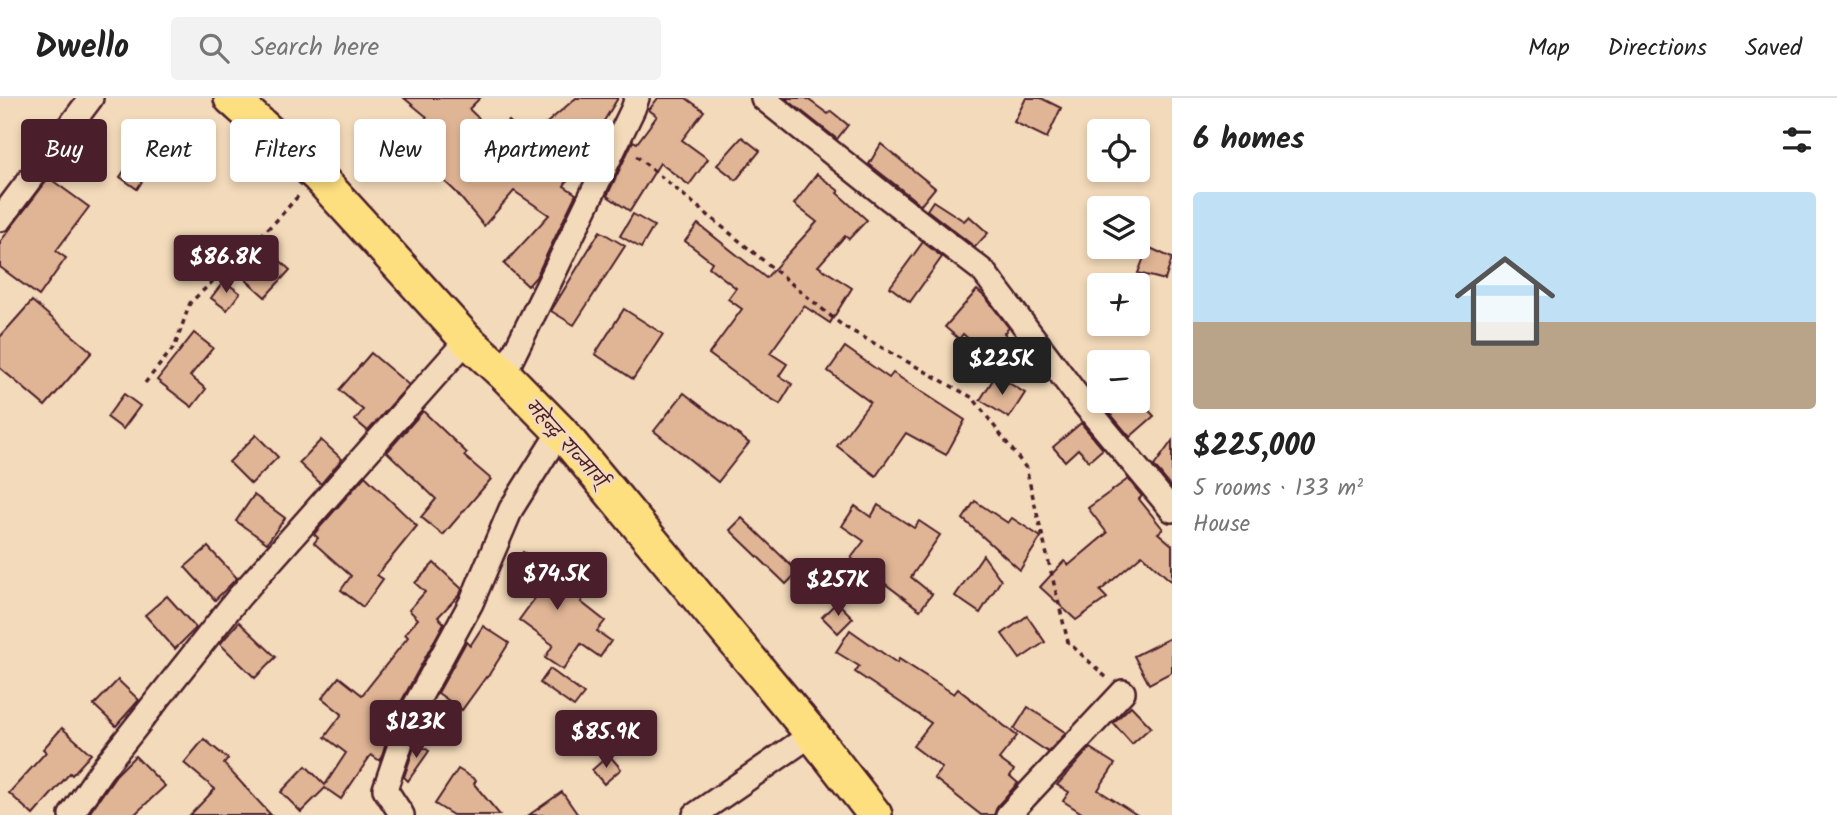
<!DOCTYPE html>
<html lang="en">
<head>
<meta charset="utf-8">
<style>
	:root { --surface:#fff; --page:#f2f2f2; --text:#222; --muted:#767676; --line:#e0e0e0; --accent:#4a1f2b }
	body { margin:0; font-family:Kalam,"Playpen Sans Deva",sans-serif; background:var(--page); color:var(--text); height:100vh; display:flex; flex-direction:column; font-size:26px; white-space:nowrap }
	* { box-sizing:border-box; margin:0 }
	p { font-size:23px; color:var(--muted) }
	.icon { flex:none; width:38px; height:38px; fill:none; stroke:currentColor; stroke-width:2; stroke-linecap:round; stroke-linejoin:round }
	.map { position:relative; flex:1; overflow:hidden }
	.drawer { display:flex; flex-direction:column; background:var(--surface); width:665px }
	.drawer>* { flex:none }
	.top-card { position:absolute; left:21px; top:21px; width:665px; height:63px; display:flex; gap:14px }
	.tools { position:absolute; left:1087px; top:21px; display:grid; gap:14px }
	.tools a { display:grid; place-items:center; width:63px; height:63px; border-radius:7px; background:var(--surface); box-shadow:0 4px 10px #0003; font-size:35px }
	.price { position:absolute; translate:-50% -60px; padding:0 16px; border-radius:7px; background:var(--accent); color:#fff; font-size:23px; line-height:46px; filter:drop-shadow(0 2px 4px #0008) }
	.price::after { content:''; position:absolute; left:50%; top:42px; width:21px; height:16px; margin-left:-10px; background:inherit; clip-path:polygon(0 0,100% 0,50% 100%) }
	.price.active { background:#222; color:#fff }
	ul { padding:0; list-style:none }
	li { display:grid; align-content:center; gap:14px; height:371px; padding:0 21px }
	li span { display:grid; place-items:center; height:217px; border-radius:7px; color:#555 }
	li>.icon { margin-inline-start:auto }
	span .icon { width:126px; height:126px; fill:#fffc; stroke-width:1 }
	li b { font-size:30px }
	h2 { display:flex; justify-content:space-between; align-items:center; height:84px; padding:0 21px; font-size:30px }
	.chip { padding:0 24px; border-radius:7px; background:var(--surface); box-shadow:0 4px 10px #0003; font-size:24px; line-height:63px }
	.chip.active { background:var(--accent); color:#fff }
	header { display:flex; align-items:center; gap:42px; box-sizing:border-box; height:98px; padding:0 35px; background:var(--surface); border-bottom:2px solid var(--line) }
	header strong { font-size:33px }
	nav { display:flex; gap:38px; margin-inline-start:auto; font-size:24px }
	.search { width:490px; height:63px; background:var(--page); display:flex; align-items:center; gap:18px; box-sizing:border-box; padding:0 24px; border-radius:7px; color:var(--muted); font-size:26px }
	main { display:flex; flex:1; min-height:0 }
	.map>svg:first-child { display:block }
	.building { fill:#e0b595; stroke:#4a1f2b; stroke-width:2 }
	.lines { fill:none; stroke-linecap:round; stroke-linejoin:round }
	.minor-casing { stroke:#4a1f2b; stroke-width:28 }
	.highway-casing { stroke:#4a1f2b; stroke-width:38 }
	.path { stroke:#4a1f2b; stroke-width:3.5; stroke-dasharray:5 5; stroke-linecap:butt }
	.minor { stroke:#f3daba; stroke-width:23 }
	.highway { stroke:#fedf80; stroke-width:33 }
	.labels { text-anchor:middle; stroke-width:6; stroke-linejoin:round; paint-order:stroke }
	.street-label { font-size:21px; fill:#4a1f2b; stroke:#f3daba }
</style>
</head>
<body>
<header>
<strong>Dwello</strong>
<div class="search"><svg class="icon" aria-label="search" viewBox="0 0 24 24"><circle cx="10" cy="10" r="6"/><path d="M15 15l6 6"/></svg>Search here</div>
<nav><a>Map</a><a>Directions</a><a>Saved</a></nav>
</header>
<main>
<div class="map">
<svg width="1172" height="717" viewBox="0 0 1172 717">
	<rect width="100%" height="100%" fill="#f3daba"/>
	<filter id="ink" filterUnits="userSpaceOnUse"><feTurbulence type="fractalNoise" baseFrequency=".0143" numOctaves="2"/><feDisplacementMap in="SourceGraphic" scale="14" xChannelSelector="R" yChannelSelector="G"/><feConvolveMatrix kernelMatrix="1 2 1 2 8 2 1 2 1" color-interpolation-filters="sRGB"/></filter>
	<g filter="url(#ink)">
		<g class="building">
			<path d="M404 0H480L469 11 496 37 509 23 528 41 576 0H618L564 88 576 96 536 179 528 188 504 166 549 117 514 93 484 128 456 94 424 64 420 69 399 51 427 19Z"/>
			<path d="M658 0H686L704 13 682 42 708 61 689 87 660 65 630 113 607 98 633 43 637 45 657 18 649 12Z"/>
			<path d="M785 0H806L828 16 831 13 848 27 837 41Z"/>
			<path d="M1026 0H1041L1061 10 1047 40 1014 24Z"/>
			<path d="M742 39 760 53 736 82 717 67Z"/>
			<path d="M881 46 935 90 921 107 869 66Z"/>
			<path d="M135 57 152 68 137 91 120 79Z"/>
			<path d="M817 76 839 93 837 95 867 122 849 141 845 138 818 168 852 190 830 225 804 208 770 255 787 266 779 278 792 286 780 306 756 291 709 256 742 211 728 201 736 190 709 169 712 164 685 143 698 126 766 180 817 124 794 106Z"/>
			<path d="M49 80 89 109 56 153 66 160 39 198 0 169V144Z"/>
			<path d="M933 103 964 123 969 118 988 135 975 149 927 112Z"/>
			<path d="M633 116 654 128 641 150 620 138Z"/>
			<path d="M600 133 625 148 574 227 551 213Z"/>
			<path d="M923 144 942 159 910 204 890 189Z"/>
			<path d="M1148 149 1172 160 1165 182 1138 175Z"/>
			<path d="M271 154 290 172 265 199 246 182Z"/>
			<path d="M224 183 240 195 227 212 211 200Z"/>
			<path d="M977 192 986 200 1009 230 1004 235 1029 261 1011 279 963 236 959 241 945 229Z"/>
			<path d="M32 203 92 254 45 308 0 270V239Z"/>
			<path d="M624 211 663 236 633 281 595 256Z"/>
			<path d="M194 235 213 250 190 278 206 291 192 309 157 282Z"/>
			<path d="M845 249 889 280 893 275 965 322 946 357 906 335 876 378 837 348 870 304 828 273Z"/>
			<path d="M371 255 409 287 368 333 355 322 363 312 339 292Z"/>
			<path d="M996 277 1025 295 1009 320 980 302Z"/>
			<path d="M684 295 749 345 718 384 654 333Z"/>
			<path d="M124 296 140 308 123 331 107 319Z"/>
			<path d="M1106 303H1140L1154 318 1130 339 1102 306Z"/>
			<path d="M423 313 467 355 464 358 491 381 443 437 421 419 436 401 387 354Z"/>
			<path d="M1081 325 1103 351 1089 363 1078 351 1065 363 1053 349Z"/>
			<path d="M256 337 278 359 251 386 229 364Z"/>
			<path d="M321 342 342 361 321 386 299 365Z"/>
			<path d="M1172 343V390L1154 368Z"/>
			<path d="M365 378 417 428 377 477 383 481 363 509 341 492 351 478 314 445 318 440 314 436Z"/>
			<path d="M1128 381 1142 398 1139 401 1163 431 1158 435 1172 447V484L1142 457 1100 493 1107 500 1076 522 1040 489 1064 463 1069 467 1107 435 1088 410Z"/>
			<path d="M254 397 285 420 267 445 236 423Z"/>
			<path d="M975 403 1008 425 1012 420 1041 439 1020 472 963 421Z"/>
			<path d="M878 407 914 430 919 423 940 437 911 479 932 496 920 512 851 460 864 443 842 428 855 408 871 419Z"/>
			<path d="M742 420 798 474 786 486 730 432Z"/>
			<path d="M208 449 237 480 215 502 185 469Z"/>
			<path d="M523 454 575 486 572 492 584 499 581 504 605 523 597 533 611 543 600 559 581 546 563 572 545 560 553 547 519 522 535 500 507 485Z"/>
			<path d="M983 457 1001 482 980 515 955 498Z"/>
			<path d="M434 465 462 491 460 496 438 519 444 525 401 604 385 624 391 629 380 663 371 657 341 701 325 690 301 714 281 694 306 668 325 687 346 655 325 639 342 616 322 600 339 579 362 597 408 539 405 536 418 521 409 512 425 494 415 485Z"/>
			<path d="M167 498 196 530 175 551 145 517Z"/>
			<path d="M837 504 853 520 838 535 822 519Z"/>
			<path d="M1027 518 1045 544 1020 561 1002 536Z"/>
			<path d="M239 524 276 559 255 580 220 546Z"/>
			<path d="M483 528 509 545 487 580 486 579 462 612 438 595 466 544 470 548Z"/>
			<path d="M850 532 897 565 899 561 954 596 958 591 1017 638 999 661 1014 672 1010 678 1018 685 998 707 994 717H981L934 680 942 670 913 648 931 625 855 574 859 568 836 554Z"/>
			<path d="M1172 539V574L1149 586 1134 558Z"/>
			<path d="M550 571 584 596 574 609 540 585Z"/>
			<path d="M118 582 139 602 116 628 94 607Z"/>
			<path d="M1131 608 1151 629 1132 646 1113 625Z"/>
			<path d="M1028 609 1066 635 1048 654 1014 631Z"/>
			<path d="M62 630 91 656 72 677 70 675 33 717 9 695 46 654 43 651Z"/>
			<path d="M204 641 228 661 224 666 271 717H190L215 691 184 665Z"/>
			<path d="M416 644 429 653 408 683 404 679Z"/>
			<path d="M1090 650 1115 666 1098 692 1137 717H1085L1063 703 1069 694 1057 687Z"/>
			<path d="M609 657 621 671 604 686 592 672Z"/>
			<path d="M135 658 165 688 134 717H88L116 677Z"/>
			<path d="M458 671 476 682 474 686 500 717H453L435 706Z"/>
			<path d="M562 694 578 717H529Z"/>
		</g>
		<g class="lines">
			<defs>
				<g id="minor">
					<path d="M763 0 887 99 983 173 1079 300 1172 412"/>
					<path d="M0 121 91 0"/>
					<path d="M504 276 550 183 633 11 637 0"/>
					<path d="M71 717 101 673 238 500 467 242"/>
					<path d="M402 717 385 691 411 615 471 505 511 411 560 333"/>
					<path d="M695 717 812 636"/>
					<path d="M1008 717 1123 594"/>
				</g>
				<path id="highway" d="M231 0 317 77 467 242 504 276 560 333 812 636 875 717"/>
			</defs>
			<use href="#minor" class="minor-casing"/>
			<use href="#highway" class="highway-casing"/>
			<g class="path">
				<path d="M636 58 843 228 973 300 1026 370 1068 544 1108 581"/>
				<path d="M145 285 175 248 190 205 276 123 299 97"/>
			</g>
			<use href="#minor" class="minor"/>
			<use href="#highway" class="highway"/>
		</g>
	</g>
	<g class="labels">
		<g class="street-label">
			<text transform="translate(567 345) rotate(48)" y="7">महेन्द्र राज्मार्ग्</text>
		</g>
	</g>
</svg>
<div class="tools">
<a><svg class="icon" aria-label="locate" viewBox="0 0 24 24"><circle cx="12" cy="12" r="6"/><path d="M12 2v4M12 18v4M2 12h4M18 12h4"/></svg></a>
<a><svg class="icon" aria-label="layers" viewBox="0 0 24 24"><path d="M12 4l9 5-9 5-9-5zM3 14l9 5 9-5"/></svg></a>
<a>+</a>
<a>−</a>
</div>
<b class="price" style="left:226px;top:197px">$86.8K</b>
<b class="price active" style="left:1002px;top:299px">$225K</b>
<b class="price" style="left:557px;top:514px">$74.5K</b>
<b class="price" style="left:838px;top:520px">$257K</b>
<b class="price" style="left:416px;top:662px">$123K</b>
<b class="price" style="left:606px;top:672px">$85.9K</b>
<div class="top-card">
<a class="chip active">Buy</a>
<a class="chip">Rent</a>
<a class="chip">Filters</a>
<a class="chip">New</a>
<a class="chip">Apartment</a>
</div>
</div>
<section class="drawer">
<h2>6 homes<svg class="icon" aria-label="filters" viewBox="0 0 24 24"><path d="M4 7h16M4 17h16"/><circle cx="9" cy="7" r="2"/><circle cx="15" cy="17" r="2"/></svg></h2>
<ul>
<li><span style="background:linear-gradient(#bfe0f5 60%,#b9a48a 0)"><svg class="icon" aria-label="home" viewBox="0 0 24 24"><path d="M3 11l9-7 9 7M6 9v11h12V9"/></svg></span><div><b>$225,000</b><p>5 rooms · 133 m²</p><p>House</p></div></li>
</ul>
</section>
</main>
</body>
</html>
